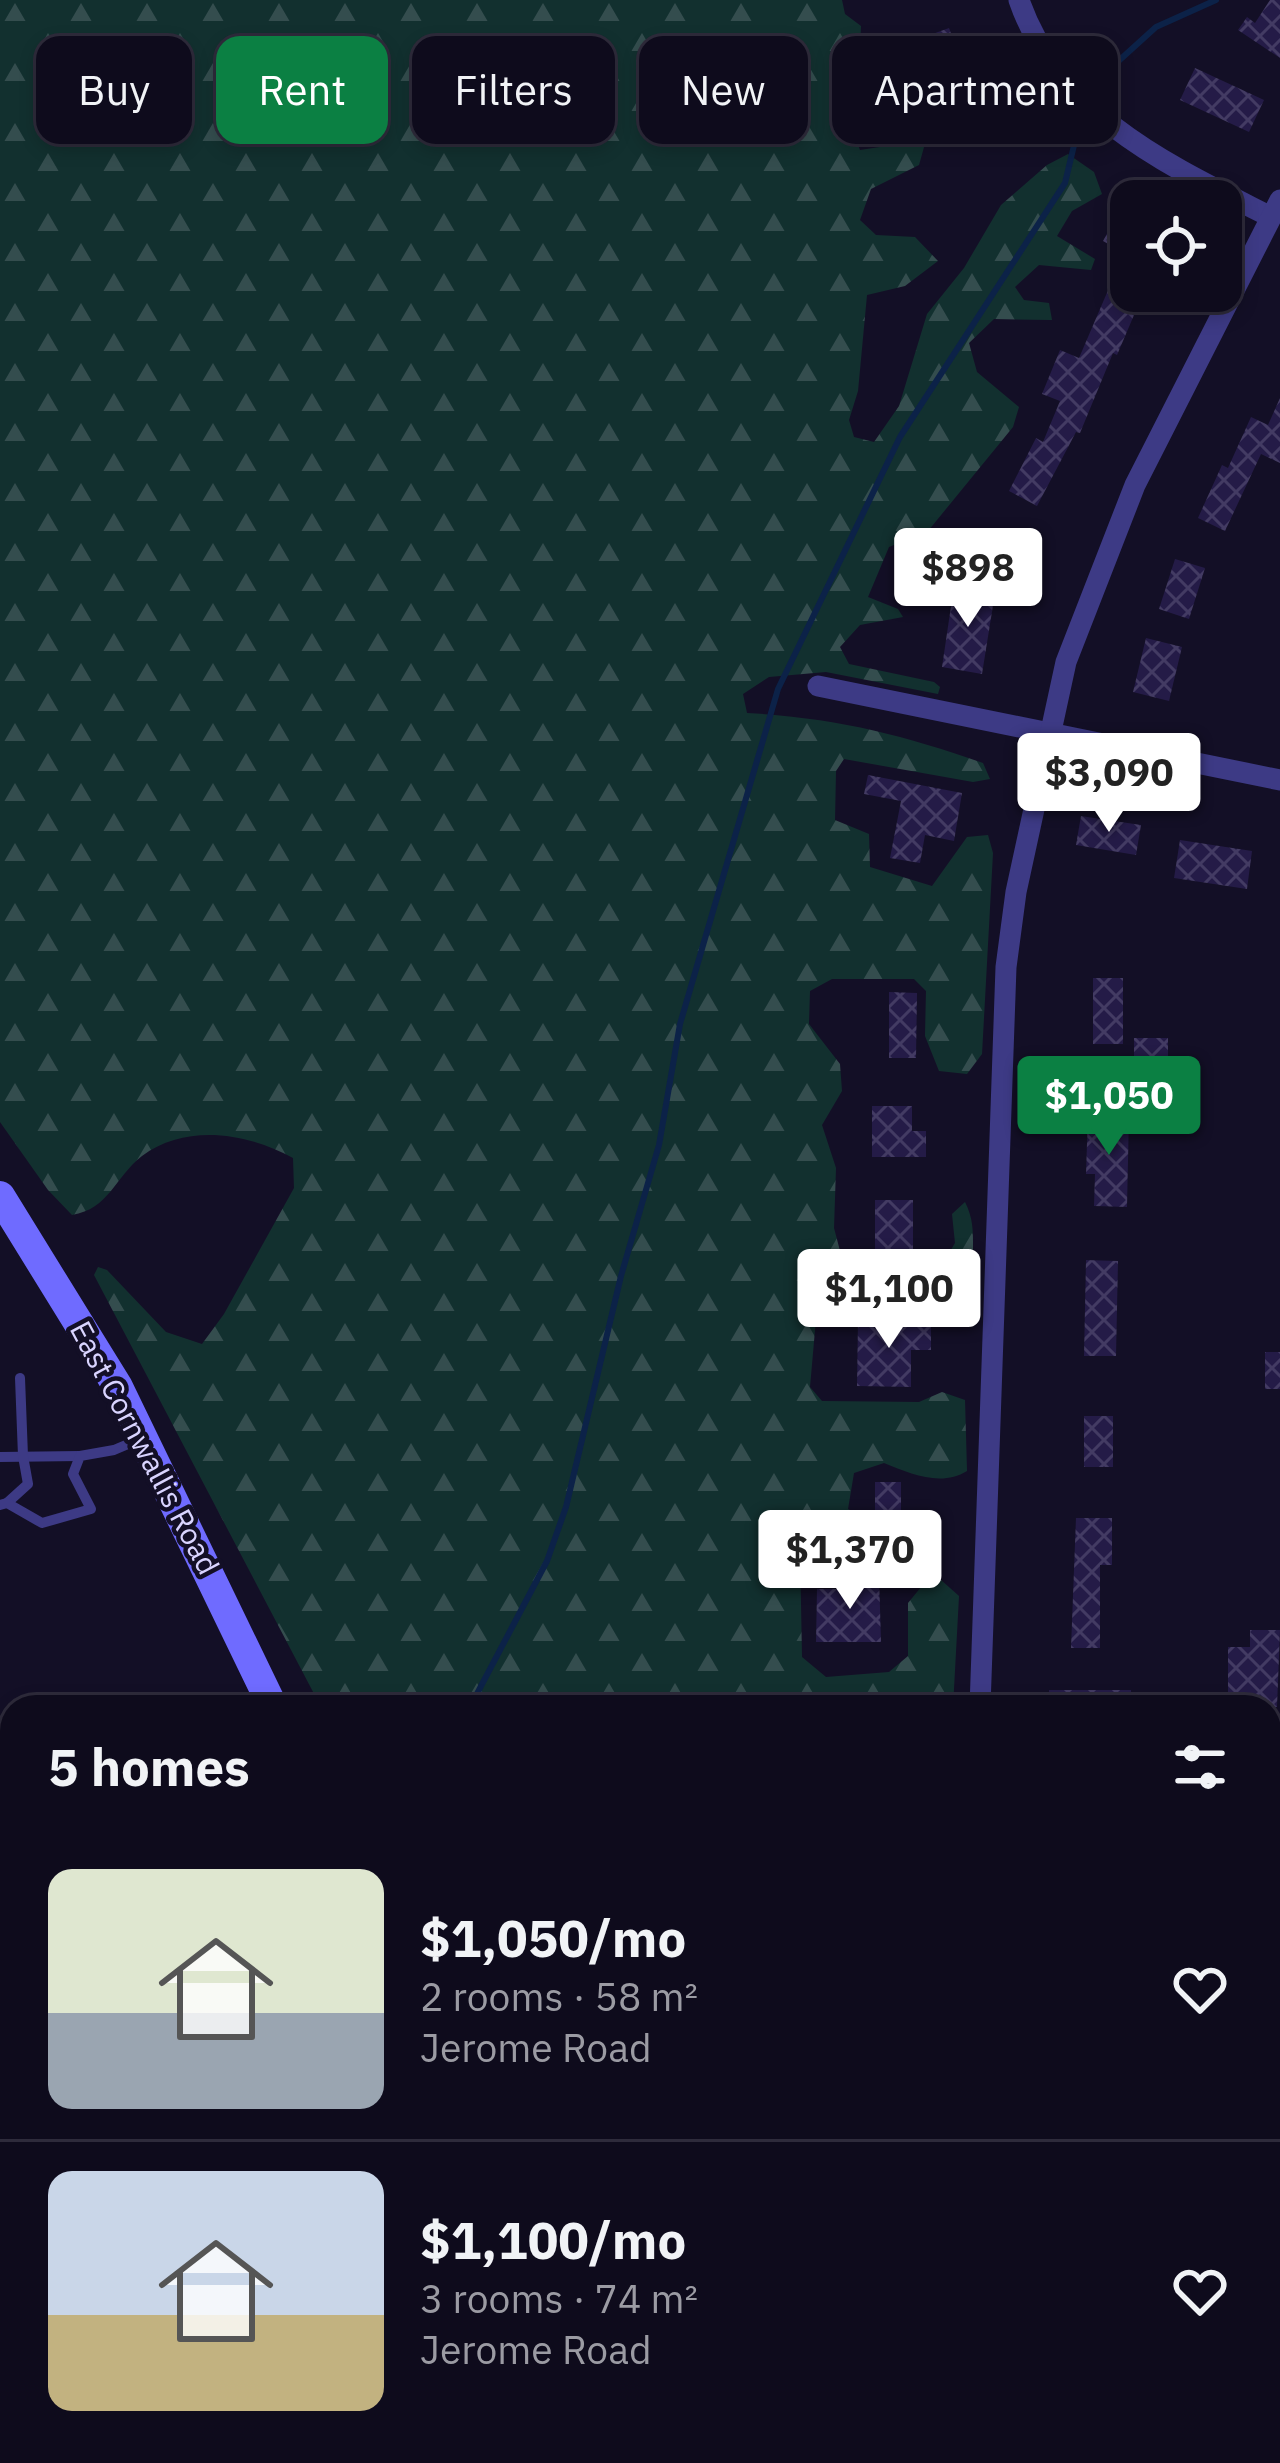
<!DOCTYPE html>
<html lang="en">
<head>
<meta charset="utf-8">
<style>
	:root { --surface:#0e0b1c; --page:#1c1929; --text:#f1f3f6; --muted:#9b9ba3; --line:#2e2b3b; --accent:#0b8043 }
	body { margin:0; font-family:"IBM Plex Sans",sans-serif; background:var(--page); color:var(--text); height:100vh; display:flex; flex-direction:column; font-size:45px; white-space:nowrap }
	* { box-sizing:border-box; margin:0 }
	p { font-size:39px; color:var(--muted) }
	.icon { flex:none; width:66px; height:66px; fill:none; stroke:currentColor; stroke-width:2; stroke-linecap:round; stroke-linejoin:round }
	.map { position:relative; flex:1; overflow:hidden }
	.details { position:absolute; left:0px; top:1695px; width:1281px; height:768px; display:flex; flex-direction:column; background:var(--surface); border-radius:36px 36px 0 0; box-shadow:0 6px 18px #0003,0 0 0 3px var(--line) }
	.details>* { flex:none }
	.hud { position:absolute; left:36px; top:36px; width:1209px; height:108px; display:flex; gap:24px }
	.fabs { position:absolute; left:1110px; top:180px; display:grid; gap:24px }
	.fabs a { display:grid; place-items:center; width:132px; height:132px; border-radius:24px; background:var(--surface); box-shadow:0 6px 18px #0003,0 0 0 3px var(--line); font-size:60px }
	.price { position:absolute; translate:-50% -102px; padding:0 27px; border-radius:12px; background:#fff; color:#222; font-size:39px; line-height:78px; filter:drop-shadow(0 3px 6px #0008) }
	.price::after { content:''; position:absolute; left:50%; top:72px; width:36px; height:27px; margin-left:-18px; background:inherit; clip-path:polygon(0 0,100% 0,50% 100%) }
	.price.current { background:var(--accent); color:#fff }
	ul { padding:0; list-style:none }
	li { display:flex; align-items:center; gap:36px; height:300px; padding:0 48px }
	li+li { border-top:3px solid var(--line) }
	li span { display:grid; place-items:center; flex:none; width:336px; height:240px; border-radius:24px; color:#555 }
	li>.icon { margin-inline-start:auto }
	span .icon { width:144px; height:144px; fill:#fffc; stroke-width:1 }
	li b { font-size:51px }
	h2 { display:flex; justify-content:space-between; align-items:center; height:144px; padding:0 48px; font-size:51px }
	.chip { padding:0 42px; border-radius:24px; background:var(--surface); box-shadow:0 6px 18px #0003,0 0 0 3px var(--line); font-size:42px; line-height:108px }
	.chip.current { background:var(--accent); color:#fff }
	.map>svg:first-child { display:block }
	.forest { fill:url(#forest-firs) }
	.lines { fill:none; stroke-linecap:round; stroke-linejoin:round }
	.stream { stroke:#0c2248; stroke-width:6 }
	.building { fill:url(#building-cross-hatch) }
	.lane { stroke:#3d3a85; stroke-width:10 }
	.street { stroke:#3d3a85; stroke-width:21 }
	.secondary { stroke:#6f6bff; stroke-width:30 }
	.labels { text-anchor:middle; stroke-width:9; stroke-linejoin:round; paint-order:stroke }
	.street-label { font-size:30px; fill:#d9d4ff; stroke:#130f26 }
</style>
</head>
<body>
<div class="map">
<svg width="1280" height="2463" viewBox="0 0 1280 2463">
	<defs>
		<pattern id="forest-firs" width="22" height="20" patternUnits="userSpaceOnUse" patternTransform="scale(3)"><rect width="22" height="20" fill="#12302f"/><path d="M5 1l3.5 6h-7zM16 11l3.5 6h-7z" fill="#344d4e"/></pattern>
		<pattern id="building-cross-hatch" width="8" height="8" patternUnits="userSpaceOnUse" patternTransform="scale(3)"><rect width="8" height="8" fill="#241b47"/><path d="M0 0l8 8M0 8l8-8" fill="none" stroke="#433b63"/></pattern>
	</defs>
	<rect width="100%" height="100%" fill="#130f26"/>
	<path class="forest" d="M0 0H842L845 14 861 26 859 67 843 107 860 150 926 140 919 165 871 189 860 220 876 235 915 237 938 261 905 286 867 295 858 391 849 420 854 437 874 442 899 406 927 314 964 268 1001 205 1047 165 1068 154 1094 172 1102 194 1072 211 1057 236 1095 259 1091 270 1039 265 1015 287 1024 300 1049 303 1052 320 994 319 969 343 977 372 1019 407 1013 427 928 531 889 547 868 597 898 609 903 617 860 625 840 647 849 664 934 682 940 687 938 694 826 672 769 677 743 694 747 713C836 718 900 734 983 763L990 779 973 782 844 759 836 771 835 820 869 834 870 867 932 886 967 837 988 835 993 853 982 1054 967 1074 939 1071 925 1036 926 991 914 979H832L810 991 809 1024 840 1064 842 1091 822 1125 836 1168 834 1228 844 1266 939 1270 955 1243 952 1214 965 1202C973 1218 973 1230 973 1248 974 1315 872 1275 835 1287 833 1287 819 1295 818 1296L810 1387 822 1401 919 1402 942 1392 965 1400 967 1471C941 1487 911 1474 884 1463L854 1473 848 1509C871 1523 914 1527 930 1546L918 1548 842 1530 822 1533 800 1551 802 1657 826 1677 889 1672 908 1656V1603L926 1581 941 1580 959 1596 953 1707 823 1699 808 1707H321L94 1275 98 1267 107 1270 166 1332 202 1344 224 1314 294 1188 293 1158C248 1133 186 1123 142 1156 115 1177 109 1209 72 1215L48 1190 0 1122Z"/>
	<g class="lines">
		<g class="stream">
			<path d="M1102 76 1156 27 1216 0"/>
			<path d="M470 1707 547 1561 566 1507 621 1276 659 1145 680 1024 778 689 900 437 1065 183 1076 137"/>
			<path d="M0 1892 12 1895"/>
			<path d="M418 2451 421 2455"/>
			<path d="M317 2463 321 2451"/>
		</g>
	</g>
	<g class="building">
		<path d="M1270 0H1280V58L1238 30 1247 17 1255 23Z"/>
		<path d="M949 28 971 88 941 99 919 39Z"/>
		<path d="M1195 68 1264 100 1249 132 1180 100Z"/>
		<path d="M1118 213 1131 220V257L1103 241Z"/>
		<path d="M1109 288 1140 301 1117 355 1113 353 1080 433 1076 432 1037 506 1009 491 1036 438 1043 442 1060 401 1042 394 1060 350 1079 358Z"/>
		<path d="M1280 398V463L1261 454 1225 531 1198 518 1222 465 1228 468 1251 417 1268 425Z"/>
		<path d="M1175 559 1205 568 1189 619 1159 609Z"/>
		<path d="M954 586 995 593 982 674 942 667Z"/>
		<path d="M1146 638 1182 647 1169 701 1133 692Z"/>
		<path d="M868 775 962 793 954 841 925 835 920 863 890 858 901 801 864 794Z"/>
		<path d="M1081 816 1141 825 1136 855 1076 845Z"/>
		<path d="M1180 840 1252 851 1247 889 1174 878Z"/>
		<rect x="1093" y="978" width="30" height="66"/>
		<path d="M889 992 917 993 916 1058H889Z"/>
		<rect x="1134" y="1038" width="34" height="24"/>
		<path d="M872 1106H912V1131H926V1157H872Z"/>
		<path d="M1088 1113 1129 1114 1127 1207 1094 1206 1095 1174H1086Z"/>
		<rect x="875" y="1200" width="38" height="59"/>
		<path d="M1086 1260 1118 1261 1116 1356H1084Z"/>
		<path d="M858 1320 931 1321V1350H911V1387L857 1386Z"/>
		<rect x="1265" y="1352" width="15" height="37"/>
		<rect x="1084" y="1416" width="29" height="51"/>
		<rect x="875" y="1482" width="26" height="35"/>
		<path d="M1076 1518H1112V1565H1100V1648H1071Z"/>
		<path d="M854 1575H879L881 1642H816L817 1589H854Z"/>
		<path d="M1250 1630H1280L1277 1707H1228V1647H1250Z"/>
		<rect x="1049" y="1690" width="82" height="17"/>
	</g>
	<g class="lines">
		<g class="lane">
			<path d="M0 1457 80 1456"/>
			<path d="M7 1503 28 1484 23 1456 20 1378"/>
			<path d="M0 1505 7 1503 42 1523 91 1509 73 1474 80 1456 114 1450 140 1439"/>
			<path d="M0 2071 12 2073"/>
			<path d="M0 2133 12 2131"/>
		</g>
		<g class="street">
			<path d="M1019 0C1059 116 1168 165 1271 217"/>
			<path d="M818 686 1280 780"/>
			<path d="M980 1707 1006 967 1016 892 1066 662 1135 485 1280 200"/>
			<path d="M1269 1790H1280"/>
			<path d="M1269 2395 1280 2394"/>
			<path d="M474 2463 493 2451"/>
		</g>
		<g class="secondary">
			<path d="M0 1196 118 1387 273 1707"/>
			<path d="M652 2451 661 2463"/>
		</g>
	</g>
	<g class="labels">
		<g class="street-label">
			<text transform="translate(144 1448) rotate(62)" y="10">East Cornwallis Road</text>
		</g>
	</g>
</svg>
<div class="fabs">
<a><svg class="icon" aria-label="locate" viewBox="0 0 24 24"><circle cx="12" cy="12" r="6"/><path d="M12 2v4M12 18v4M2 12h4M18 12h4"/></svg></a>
</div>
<b class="price" style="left:968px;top:630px">$898</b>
<b class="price" style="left:1109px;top:835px">$3,090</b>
<b class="price current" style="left:1109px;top:1158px">$1,050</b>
<b class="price" style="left:889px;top:1351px">$1,100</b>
<b class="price" style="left:850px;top:1612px">$1,370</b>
<div class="hud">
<a class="chip">Buy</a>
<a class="chip current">Rent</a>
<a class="chip">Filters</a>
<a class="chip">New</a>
<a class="chip">Apartment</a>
</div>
<section class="details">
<h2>5 homes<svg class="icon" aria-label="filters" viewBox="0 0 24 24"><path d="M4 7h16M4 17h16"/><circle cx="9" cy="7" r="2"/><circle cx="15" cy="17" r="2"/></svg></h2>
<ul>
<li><span style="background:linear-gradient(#dfe7d0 60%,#9aa5b1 0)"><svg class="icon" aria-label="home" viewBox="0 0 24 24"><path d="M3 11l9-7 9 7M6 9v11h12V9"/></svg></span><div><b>$1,050/mo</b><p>2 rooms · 58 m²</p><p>Jerome Road</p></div><svg class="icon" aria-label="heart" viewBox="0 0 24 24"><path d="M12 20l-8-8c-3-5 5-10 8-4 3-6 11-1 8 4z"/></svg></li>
<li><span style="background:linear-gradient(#c9d6e8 60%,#c2b280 0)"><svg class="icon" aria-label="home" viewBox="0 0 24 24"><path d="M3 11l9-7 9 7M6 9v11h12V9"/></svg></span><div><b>$1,100/mo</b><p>3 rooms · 74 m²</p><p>Jerome Road</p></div><svg class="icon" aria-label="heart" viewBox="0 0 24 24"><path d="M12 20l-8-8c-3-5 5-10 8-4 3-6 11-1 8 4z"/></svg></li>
</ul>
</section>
</div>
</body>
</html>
